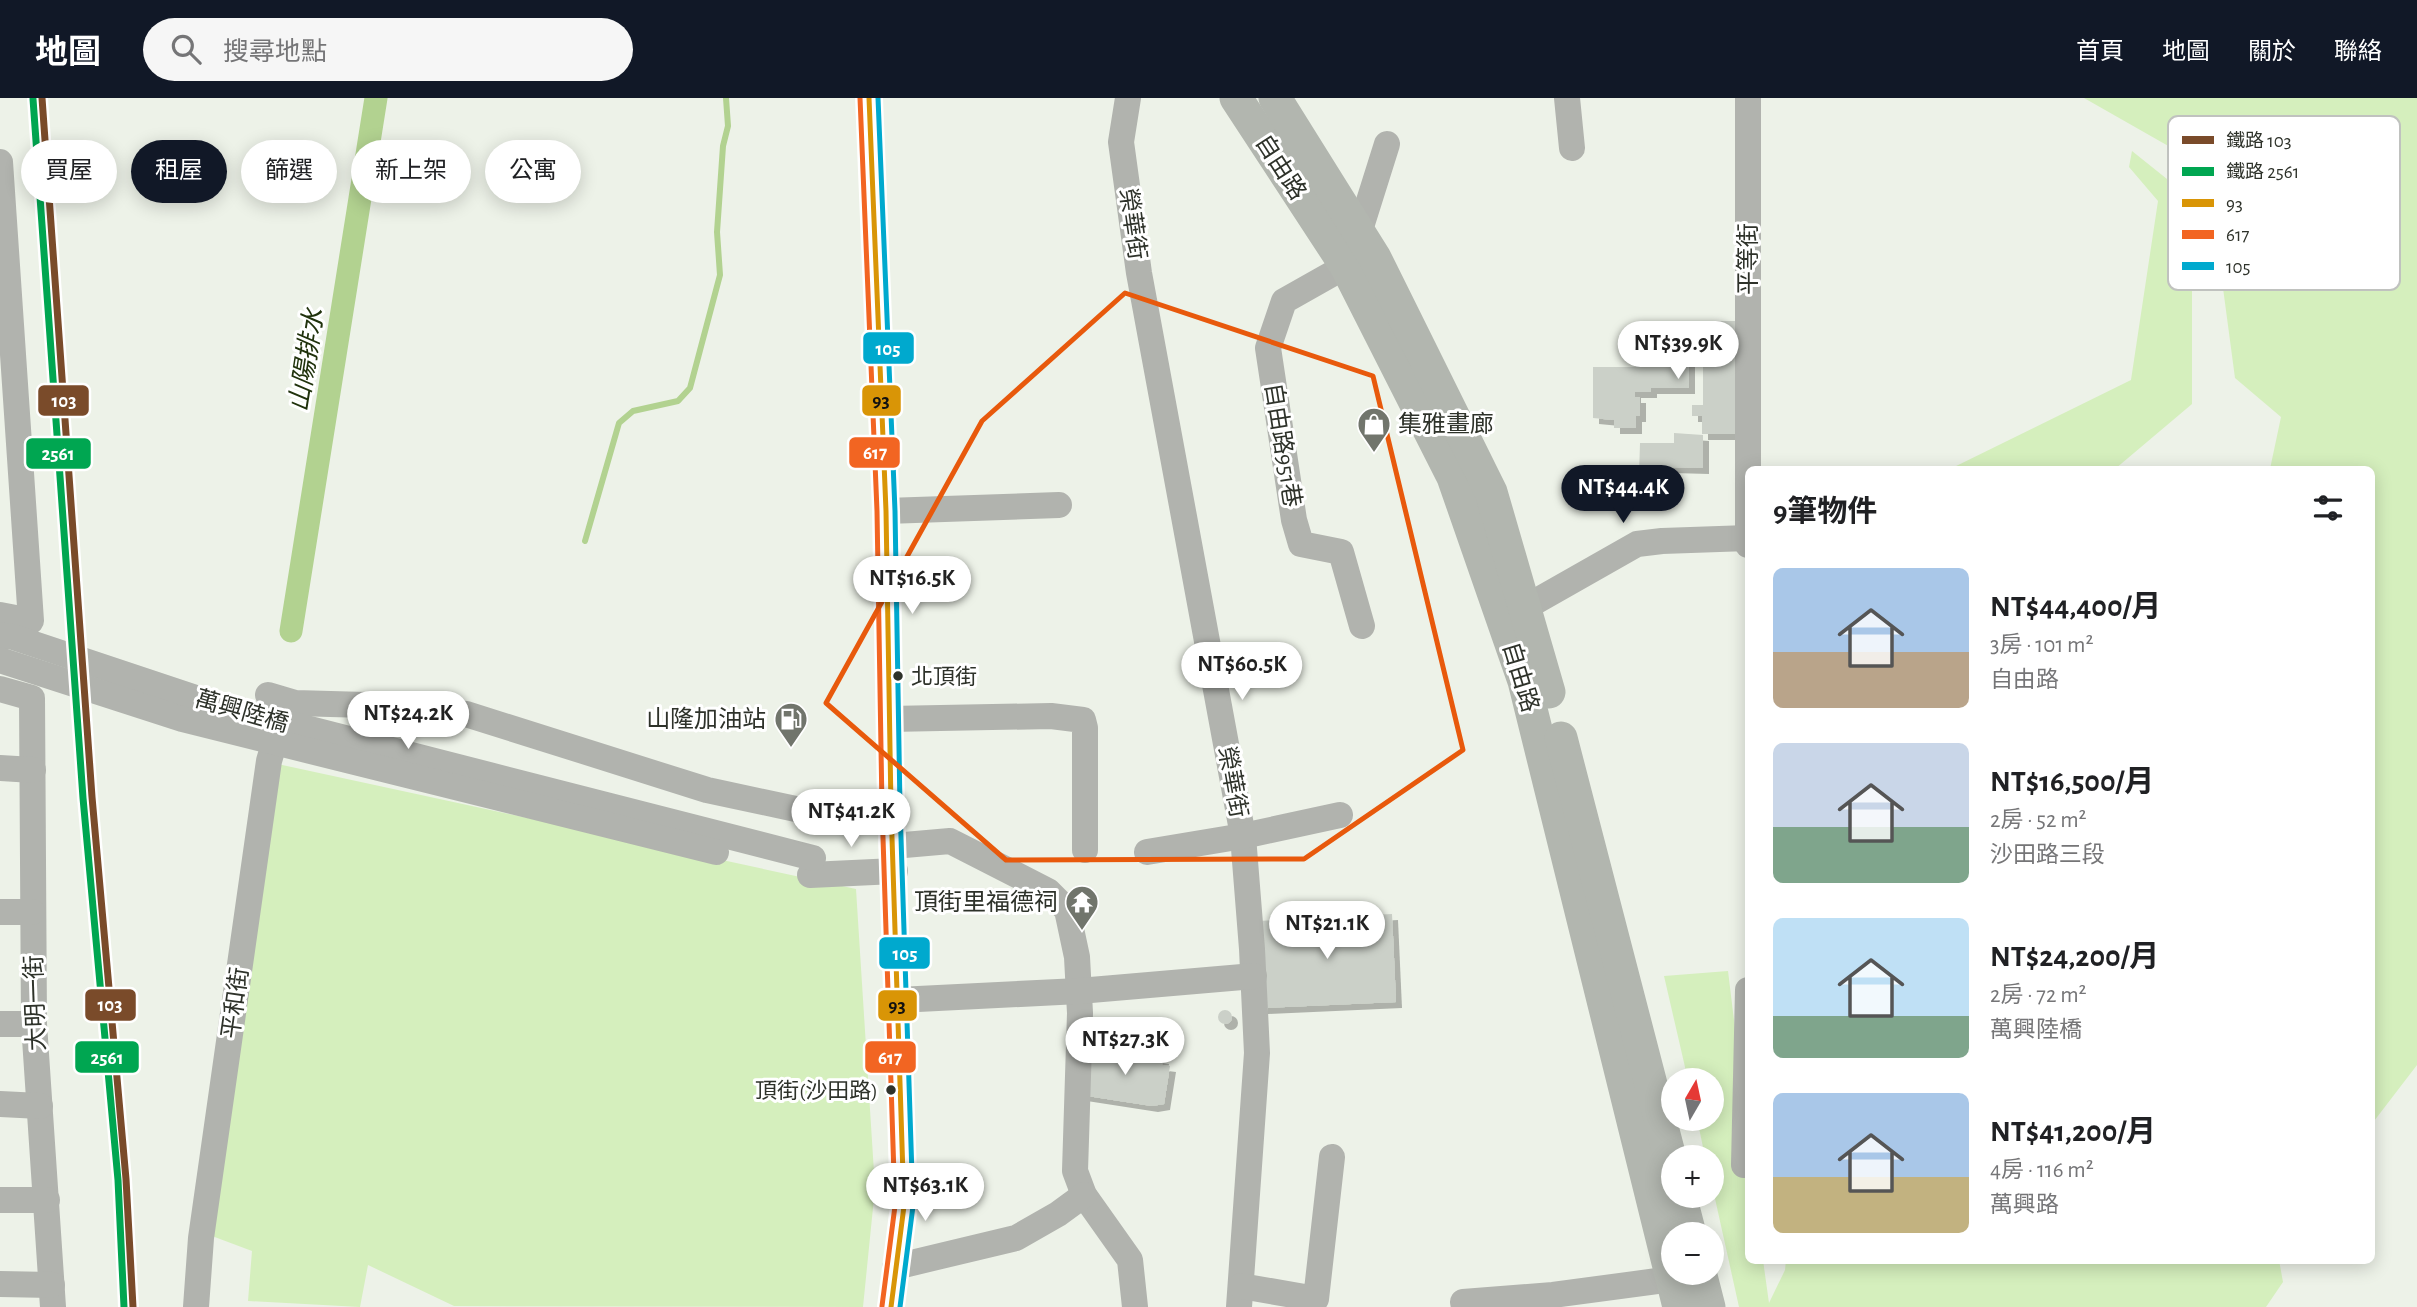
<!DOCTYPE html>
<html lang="zh-TW">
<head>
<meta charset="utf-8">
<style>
	:root { --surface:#fff; --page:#f6f6f6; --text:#202124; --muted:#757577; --accent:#111827 }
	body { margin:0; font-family:"Alegreya Sans","Noto Sans TC",sans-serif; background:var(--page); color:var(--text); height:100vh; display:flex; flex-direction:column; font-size:26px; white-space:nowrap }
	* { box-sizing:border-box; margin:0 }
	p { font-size:23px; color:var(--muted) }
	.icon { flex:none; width:38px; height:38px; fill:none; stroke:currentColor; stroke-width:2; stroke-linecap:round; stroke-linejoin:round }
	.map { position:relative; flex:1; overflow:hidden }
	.sheet { position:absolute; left:1745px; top:368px; width:630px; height:798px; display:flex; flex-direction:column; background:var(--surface); border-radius:10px; box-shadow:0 4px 18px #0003 }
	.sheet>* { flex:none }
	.top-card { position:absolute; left:21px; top:42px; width:665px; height:63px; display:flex; gap:14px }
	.needle { width:46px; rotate:9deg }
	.tools { position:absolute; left:1661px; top:970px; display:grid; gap:14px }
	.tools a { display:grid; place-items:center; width:63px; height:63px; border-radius:50%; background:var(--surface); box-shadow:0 4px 18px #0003; font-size:35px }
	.price { position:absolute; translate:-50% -60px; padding:0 16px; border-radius:24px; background:#fff; color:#222; font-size:23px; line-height:46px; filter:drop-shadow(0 2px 4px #0008) }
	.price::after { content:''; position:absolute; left:50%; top:42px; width:21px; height:16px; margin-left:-10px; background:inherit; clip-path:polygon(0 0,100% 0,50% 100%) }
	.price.on { background:var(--accent); color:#fff }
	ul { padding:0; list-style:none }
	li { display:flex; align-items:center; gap:21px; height:175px; padding:0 28px }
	li span { display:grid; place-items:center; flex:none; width:196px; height:140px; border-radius:10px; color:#555 }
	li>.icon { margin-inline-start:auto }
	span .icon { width:84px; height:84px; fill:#fffc; stroke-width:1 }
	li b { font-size:30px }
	h2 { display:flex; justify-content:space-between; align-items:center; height:84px; padding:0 28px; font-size:30px }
	.pill { padding:0 24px; border-radius:32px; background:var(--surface); box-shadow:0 4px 18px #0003; font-size:24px; line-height:63px }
	.pill.on { background:var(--accent); color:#fff }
	header { display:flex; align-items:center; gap:42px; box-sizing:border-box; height:98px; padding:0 35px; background:var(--accent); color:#fff }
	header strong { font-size:33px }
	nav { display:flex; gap:38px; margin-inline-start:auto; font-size:24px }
	.search { width:490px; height:63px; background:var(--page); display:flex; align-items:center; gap:18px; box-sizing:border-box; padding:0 24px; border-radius:38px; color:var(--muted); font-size:26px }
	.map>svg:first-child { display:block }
	.green { fill:#d5efbd }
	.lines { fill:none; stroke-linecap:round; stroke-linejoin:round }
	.stream { stroke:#b2d290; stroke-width:6 }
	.canal { stroke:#b2d290; stroke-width:23 }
	.building { fill:#cbd0c8; filter:url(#shadow) }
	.minor { stroke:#b1b3ae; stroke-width:26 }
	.major { stroke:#b2b6af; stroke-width:33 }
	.minor-bridge { stroke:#b1b3ae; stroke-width:26 }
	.bus-1-casing { stroke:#fff; stroke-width:10 }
	.bus-2-casing { stroke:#fff; stroke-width:10 }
	.bus-3-casing { stroke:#fff; stroke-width:10 }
	.bus-1 { stroke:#d99506; stroke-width:5 }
	.bus-2 { stroke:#f26522; stroke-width:5 }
	.bus-3 { stroke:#00a9ce; stroke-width:5 }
	.rail-1-casing { stroke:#fff; stroke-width:12 }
	.rail-2-casing { stroke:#fff; stroke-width:12 }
	.rail-1 { stroke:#7a4b2a; stroke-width:7 }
	.rail-2 { stroke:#00a651; stroke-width:7 }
	.marked { fill:none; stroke:#e8590c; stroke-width:5; stroke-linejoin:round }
	.bus-dot { fill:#2e322a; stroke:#fff; stroke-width:2.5 }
	.labels { text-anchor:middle; stroke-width:6; stroke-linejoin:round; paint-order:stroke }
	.bus-label { font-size:22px; fill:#2e322a; stroke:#fff; text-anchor:start }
	.street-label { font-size:24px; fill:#2e322a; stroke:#fff }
	.poi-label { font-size:24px; fill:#2e322a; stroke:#fff; text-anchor:end }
	.water-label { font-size:26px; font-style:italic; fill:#20320c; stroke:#fff }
	.key { fill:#fff; stroke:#c0c2bf; stroke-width:2 }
	.key-label { font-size:19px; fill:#2e322a }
	.line-badge { stroke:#fff; stroke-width:2.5 }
	.badge-label { font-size:19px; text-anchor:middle; font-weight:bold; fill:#fff }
	.pale-badge-label { font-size:19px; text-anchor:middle; font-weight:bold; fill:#111 }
</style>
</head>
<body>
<header>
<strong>地圖</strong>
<div class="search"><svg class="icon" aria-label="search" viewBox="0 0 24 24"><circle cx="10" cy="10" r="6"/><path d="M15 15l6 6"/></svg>搜尋地點</div>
<nav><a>首頁</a><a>地圖</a><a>關於</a><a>聯絡</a></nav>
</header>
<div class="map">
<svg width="2417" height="1209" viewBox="0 0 2417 1209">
	<defs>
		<filter id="shadow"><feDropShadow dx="6" dy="6" stdDeviation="0" flood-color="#0004"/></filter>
	</defs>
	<rect width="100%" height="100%" fill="#edf2e8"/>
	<g class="green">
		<path d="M2084 0H2417V967L2371 1027V371H2270L2281 319 2235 280 2207 70Z"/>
		<path d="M2132 53 2192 101V306L2115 371H1950L2131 282 2158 103 2129 69Z"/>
		<path d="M273 665 856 791 875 1090 863 1209 454 1208 368 1167 360 1209 248 1203 252 1153 204 1135Z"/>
		<path d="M1728 873 1748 1037V1162H1763L1769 1205 1785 1172 1786 1162H2279L2283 1184 2266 1209H1739L1712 1087V1059H1705L1697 1020H1712V982H1688L1664 878Z"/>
	</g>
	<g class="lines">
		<path class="stream" d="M585 443 619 325 633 313 678 303 690 290 720 177 717 134 723 48 728 28 726 0"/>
		<path class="canal" d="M291 533 376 0"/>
	</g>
	<g class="building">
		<path d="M1701 223H1739V336H1702V318H1692V307H1703V260H1689V290H1651V294H1635V299H1640V318H1636V330H1614V322L1593 320V269H1635V258H1682V252L1688 253V241H1701Z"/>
		<path d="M1674 335 1703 337V370L1667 369 1666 378 1639 377 1640 345H1674Z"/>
		<path d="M1392 816 1396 904 1262 910 1258 823Z"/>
		<circle cx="1225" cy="919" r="7"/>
		<path d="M1088 948 1163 960 1162 967 1170 968 1164 1006 1152 1008 1081 997Z"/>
	</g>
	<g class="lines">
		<g class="minor">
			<path d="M869 0 886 413 891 709 904 1108 891 1209"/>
			<path d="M1128 0 1121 44 1139 175 1243 738 1252 851 1257 955 1239 1209"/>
			<path d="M1567 0 1572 50"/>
			<path d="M1748 0V447"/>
			<path d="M0 64 31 523 0 517"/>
			<path d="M1359 135 1387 46"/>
			<path d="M1346 168 1284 203 1268 250 1294 422 1301 446 1341 454 1362 528"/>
			<path d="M886 413 1059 407"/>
			<path d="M1526 509 1637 446 1662 443 1748 440"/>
			<path d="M0 591 32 600 34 926 53 1209"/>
			<path d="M268 597 295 605 366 607 466 616 707 692 805 713 891 709"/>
			<path d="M889 621 1051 618 1083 622 1085 630V752"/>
			<path d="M0 670 33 672"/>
			<path d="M893 748 950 743 1048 793 1067 812 1077 859 1080 915 1075 1073 1084 1097 1130 1162 1135 1209"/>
			<path d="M1147 754 1243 738 1340 717"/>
			<path d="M810 777 895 773"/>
			<path d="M0 814H32"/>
			<path d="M898 902 1079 893 1254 878"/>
			<path d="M0 926H34"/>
			<path d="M0 1006 40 1008"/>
			<path d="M1744 1067 1748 892"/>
			<path d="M0 1102H47"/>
			<path d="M895 1169 1016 1140 1058 1116 1084 1097"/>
			<path d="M0 1186 52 1187"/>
			<path d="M1241 1188 1316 1201 1332 1059"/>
			<path d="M196 1209 201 1140 269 663 281 622"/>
			<path d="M1464 1209 1463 1204 1553 1197 1672 1181"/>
		</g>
		<g class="major">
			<path d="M1236 0 1346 168 1453 379 1524 583 1679 1209"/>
			<path d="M1275 0 1375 160 1491 394 1549 594"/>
			<path d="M1561 640 1673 1071"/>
			<path d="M1680 1097 1690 1136"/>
			<path d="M1700 1174 1709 1209"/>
		</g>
		<g class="minor-bridge">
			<path d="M0 537 13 539 220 608 813 760"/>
			<path d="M0 562 182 621 716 754"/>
		</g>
		<defs>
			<path id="bus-1" d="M869 0 886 413 891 709 904 1108 891 1209"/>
			<path id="bus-2" d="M860 0 877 413 882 709 895 1108 882 1208"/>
			<path id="bus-3" d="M878 0 895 413 900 709 913 1108 900 1209"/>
		</defs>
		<use href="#bus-1" class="bus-1-casing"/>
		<use href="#bus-2" class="bus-2-casing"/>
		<use href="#bus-3" class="bus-3-casing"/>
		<use href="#bus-1" class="bus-1"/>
		<use href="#bus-2" class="bus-2"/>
		<use href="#bus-3" class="bus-3"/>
		<defs>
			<path id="rail-1" d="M42 0 92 699 126 1081 133 1209"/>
			<path id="rail-2" d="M33 1 83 700 118 1082 124 1209"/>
		</defs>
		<use href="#rail-1" class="rail-1-casing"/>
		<use href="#rail-2" class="rail-2-casing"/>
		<use href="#rail-1" class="rail-1"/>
		<use href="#rail-2" class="rail-2"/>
	</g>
	<path class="marked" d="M1125 195 1373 278 1463 652 1304 761 1006 762 826 605 982 323Z"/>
	<defs>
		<symbol id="shop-pin" viewBox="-11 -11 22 30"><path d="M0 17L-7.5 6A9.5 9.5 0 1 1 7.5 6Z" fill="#71756c" stroke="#fff"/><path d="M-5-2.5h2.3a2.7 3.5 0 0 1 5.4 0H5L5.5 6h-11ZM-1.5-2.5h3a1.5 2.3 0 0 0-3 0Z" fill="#fff"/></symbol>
		<symbol id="fuel-pin" viewBox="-11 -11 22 30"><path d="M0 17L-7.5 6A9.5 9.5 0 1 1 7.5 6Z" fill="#71756c" stroke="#fff"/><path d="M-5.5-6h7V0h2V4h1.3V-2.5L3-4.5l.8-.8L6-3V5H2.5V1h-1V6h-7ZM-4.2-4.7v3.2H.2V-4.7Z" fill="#fff"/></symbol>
		<symbol id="temple-pin" viewBox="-11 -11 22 30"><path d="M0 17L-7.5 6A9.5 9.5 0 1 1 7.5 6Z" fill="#71756c" stroke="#fff"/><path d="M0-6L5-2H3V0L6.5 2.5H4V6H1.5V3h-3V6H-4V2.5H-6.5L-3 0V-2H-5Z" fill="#fff"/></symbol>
	</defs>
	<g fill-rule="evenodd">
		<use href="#shop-pin" x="1355" y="307" width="38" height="52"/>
		<use href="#fuel-pin" x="772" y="602" width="38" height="52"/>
		<use href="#temple-pin" x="1063" y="785" width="38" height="52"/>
	</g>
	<g class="bus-dot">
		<circle cx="898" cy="578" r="6"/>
		<circle cx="891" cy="992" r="6"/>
	</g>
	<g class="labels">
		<g class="bus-label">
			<text x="911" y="586">北頂街</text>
			<text x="878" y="1000" text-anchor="end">頂街(沙田路)</text>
		</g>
		<g class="street-label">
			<text transform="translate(1281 69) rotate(57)" y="8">自由路</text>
			<text transform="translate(1133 126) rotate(82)" y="8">榮華街</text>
			<text transform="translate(1748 161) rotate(-90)" y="8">平等街</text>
			<text transform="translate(1283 347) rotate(81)" y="8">自由路951巷</text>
			<text transform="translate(1521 579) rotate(73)" y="8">自由路</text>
			<text transform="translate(242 613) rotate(16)" y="8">萬興陸橋</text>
			<text transform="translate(1233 684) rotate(80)" y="8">榮華街</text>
			<text transform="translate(35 905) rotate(-92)" y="8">大明一街</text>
			<text transform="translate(235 905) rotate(-82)" y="8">平和街</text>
		</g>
		<g class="poi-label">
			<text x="1398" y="334" text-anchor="start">集雅畫廊</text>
			<text x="766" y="629">山隆加油站</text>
			<text x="1058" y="812">頂街里福德祠</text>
		</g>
		<g class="water-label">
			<text transform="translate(306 262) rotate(-81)" y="9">山陽排水</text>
		</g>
	</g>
	<rect x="2168" y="18" width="232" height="174" rx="10" class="key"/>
	<rect x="2182" y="38" width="32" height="8" fill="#7a4b2a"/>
	<rect x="2182" y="69" width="32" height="9" fill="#00a651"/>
	<rect x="2182" y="101" width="32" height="8" fill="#d99506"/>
	<rect x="2182" y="132" width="32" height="9" fill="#f26522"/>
	<rect x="2182" y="164" width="32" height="8" fill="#00a9ce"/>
	<g class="key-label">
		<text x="2226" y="49">鐵路 103</text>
		<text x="2226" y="80">鐵路 2561</text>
		<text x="2226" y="112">93</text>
		<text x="2226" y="143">617</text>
		<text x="2226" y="175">105</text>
	</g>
	<g class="line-badge">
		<rect x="862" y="233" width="53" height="34" rx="7" fill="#00a9ce"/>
		<rect x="37" y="286" width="53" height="33" rx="7" fill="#7a4b2a"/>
		<rect x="861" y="286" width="41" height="33" rx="7" fill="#d99506"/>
		<rect x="848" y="338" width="53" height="33" rx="7" fill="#f26522"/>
		<rect x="25" y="339" width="67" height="33" rx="7" fill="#00a651"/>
		<rect x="878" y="838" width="53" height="34" rx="7" fill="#00a9ce"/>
		<rect x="84" y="890" width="53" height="34" rx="7" fill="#7a4b2a"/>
		<rect x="877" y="891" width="41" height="33" rx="7" fill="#d99506"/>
		<rect x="864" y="942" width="53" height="34" rx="7" fill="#f26522"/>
		<rect x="74" y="942" width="66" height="34" rx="7" fill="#00a651"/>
	</g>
	<g class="badge-label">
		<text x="888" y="257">105</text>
		<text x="64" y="309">103</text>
		<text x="875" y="361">617</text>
		<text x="58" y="362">2561</text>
		<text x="905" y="862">105</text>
		<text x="110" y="913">103</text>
		<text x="890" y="966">617</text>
		<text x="107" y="966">2561</text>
	</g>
	<g class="pale-badge-label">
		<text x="881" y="309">93</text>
		<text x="897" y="914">93</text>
	</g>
</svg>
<div class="tools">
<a><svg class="needle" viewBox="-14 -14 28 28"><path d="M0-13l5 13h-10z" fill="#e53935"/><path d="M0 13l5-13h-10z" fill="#757577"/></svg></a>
<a>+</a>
<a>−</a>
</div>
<b class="price" style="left:1678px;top:283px">NT$39.9K</b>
<b class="price on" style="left:1623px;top:427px">NT$44.4K</b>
<b class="price" style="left:912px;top:518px">NT$16.5K</b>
<b class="price" style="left:1242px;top:604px">NT$60.5K</b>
<b class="price" style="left:408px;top:653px">NT$24.2K</b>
<b class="price" style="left:851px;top:751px">NT$41.2K</b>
<b class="price" style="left:1327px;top:863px">NT$21.1K</b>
<b class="price" style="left:1125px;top:979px">NT$27.3K</b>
<b class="price" style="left:925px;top:1125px">NT$63.1K</b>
<div class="top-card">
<a class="pill">買屋</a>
<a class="pill on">租屋</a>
<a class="pill">篩選</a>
<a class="pill">新上架</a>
<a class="pill">公寓</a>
</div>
<section class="sheet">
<h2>9筆物件<svg class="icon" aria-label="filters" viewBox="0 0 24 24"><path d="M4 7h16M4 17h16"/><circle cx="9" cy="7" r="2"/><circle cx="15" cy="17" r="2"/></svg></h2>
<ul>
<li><span style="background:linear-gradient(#a9c7e8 60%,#b9a48a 0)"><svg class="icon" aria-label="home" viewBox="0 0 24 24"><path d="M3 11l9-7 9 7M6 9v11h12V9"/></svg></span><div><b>NT$44,400/月</b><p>3房 · 101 m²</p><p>自由路</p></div></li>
<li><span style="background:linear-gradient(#c9d6e8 60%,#7fa58c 0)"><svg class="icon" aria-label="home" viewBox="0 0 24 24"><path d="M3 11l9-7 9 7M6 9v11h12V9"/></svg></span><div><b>NT$16,500/月</b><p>2房 · 52 m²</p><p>沙田路三段</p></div></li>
<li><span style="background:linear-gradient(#bfe0f5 70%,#7fa58c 0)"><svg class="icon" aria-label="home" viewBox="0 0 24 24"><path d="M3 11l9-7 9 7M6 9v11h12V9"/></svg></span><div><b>NT$24,200/月</b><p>2房 · 72 m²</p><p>萬興陸橋</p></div></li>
<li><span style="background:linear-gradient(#a9c7e8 60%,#c2b280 0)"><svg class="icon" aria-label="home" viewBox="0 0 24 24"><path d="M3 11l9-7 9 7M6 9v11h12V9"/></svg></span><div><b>NT$41,200/月</b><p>4房 · 116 m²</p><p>萬興路</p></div></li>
</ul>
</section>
</div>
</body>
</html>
